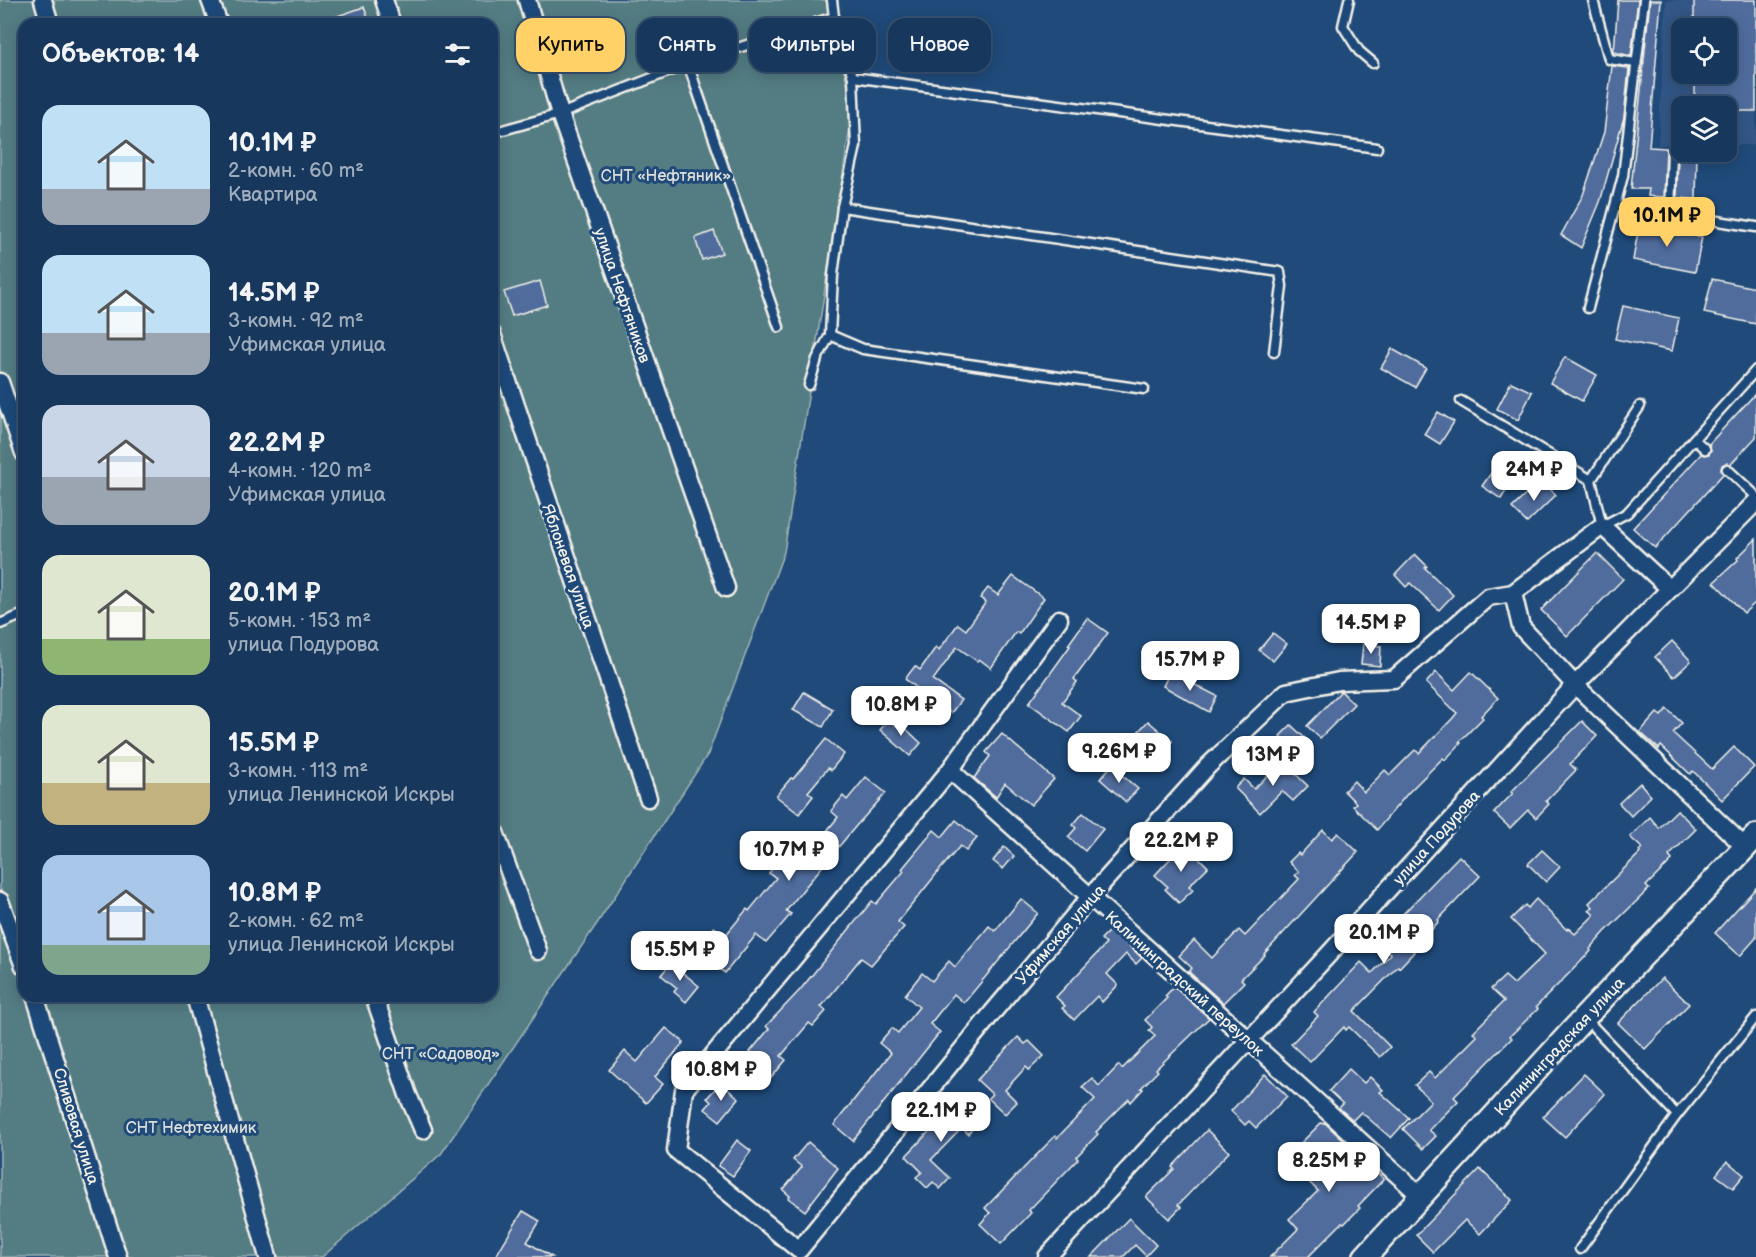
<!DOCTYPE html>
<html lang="ru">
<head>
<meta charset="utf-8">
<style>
	:root { --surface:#17385c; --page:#203f62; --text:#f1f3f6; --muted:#9eacbb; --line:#365272; --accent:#ffd166 }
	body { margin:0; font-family:"Balsamiq Sans",sans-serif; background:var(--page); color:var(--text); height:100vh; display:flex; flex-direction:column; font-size:22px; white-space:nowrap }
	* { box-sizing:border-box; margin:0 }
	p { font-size:20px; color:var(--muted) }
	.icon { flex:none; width:33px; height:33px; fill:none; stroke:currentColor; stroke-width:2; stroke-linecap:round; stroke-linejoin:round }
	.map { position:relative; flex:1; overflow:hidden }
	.sheet { position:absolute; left:18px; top:18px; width:480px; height:984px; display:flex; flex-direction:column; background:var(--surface); border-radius:18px; box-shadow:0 3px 15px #0003,0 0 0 2px var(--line) }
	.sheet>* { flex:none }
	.guide { position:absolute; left:516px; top:18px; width:570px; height:54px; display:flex; gap:12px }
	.fabs { position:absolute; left:1671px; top:18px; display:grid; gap:12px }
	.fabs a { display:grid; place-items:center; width:66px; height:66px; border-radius:12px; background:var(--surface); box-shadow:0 3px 15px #0003,0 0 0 2px var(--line); font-size:30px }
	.price { position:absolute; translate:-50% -51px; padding:0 14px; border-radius:12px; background:#fff; color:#222; font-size:20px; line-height:39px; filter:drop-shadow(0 2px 3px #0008) }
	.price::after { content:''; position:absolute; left:50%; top:36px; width:18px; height:14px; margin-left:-9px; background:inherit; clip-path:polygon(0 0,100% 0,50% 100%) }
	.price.on { background:var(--accent); color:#111 }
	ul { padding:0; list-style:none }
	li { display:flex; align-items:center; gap:18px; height:150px; padding:0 24px }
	li span { display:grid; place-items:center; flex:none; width:168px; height:120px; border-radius:18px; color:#555 }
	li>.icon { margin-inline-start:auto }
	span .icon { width:72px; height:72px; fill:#fffc; stroke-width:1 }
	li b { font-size:26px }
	h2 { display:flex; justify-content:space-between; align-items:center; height:72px; padding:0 24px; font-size:26px }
	.tag { padding:0 21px; border-radius:18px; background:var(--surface); box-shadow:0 3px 15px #0003,0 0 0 2px var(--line); font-size:21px; line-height:54px }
	.tag.on { background:var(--accent); color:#111 }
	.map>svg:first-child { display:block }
	.built { fill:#325786; fill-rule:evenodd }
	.green { fill:#527b83; stroke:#a3b6b6; stroke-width:1.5; fill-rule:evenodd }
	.building { fill:#506c9d; stroke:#f4f1e8; stroke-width:1.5 }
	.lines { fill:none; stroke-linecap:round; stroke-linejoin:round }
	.lane-casing { stroke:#f4f1e8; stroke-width:13 }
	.street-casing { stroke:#f4f1e8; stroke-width:21 }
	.secondary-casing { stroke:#f4f1e8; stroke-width:27 }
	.lane { stroke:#1f4a7a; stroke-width:8 }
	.street { stroke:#1f4a7a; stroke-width:16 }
	.secondary { stroke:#1f4a7a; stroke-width:22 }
	.labels { text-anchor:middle; stroke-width:6; stroke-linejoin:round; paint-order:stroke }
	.park-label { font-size:16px; fill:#dcdfd9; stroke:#1f4a7a }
	.street-label { font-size:16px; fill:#f4f1e8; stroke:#1f4a7a }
</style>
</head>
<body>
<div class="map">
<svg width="1756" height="1257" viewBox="0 0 1756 1257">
	<rect width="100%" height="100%" fill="#1f4a7a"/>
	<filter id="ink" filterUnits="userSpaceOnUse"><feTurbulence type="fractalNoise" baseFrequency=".0167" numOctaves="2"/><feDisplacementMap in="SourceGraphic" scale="12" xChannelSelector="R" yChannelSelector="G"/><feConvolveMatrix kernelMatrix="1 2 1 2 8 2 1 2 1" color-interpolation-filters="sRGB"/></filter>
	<g filter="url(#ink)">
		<path class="built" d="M1666 0H1756V145H1727L1726 106H1682L1681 145H1658ZM1682 28H1726V74H1682Z"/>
		<path class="green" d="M0 0H826L850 94V128L784 552 708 754 600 919 441 1154 322 1257H0ZM24 24H492V996H24Z"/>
		<g class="building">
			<path d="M1618 0H1638L1631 56 1614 52Z"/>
			<path d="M1650 0H1661L1649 147 1666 148 1664 197 1648 196 1649 189H1631Z"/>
			<path d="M1694 0H1756V111H1726V106H1695V74H1726V28H1694Z"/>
			<path d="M364 7 370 24H321L320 22Z"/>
			<path d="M1612 66 1629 68 1624 117 1600 202 1581 248 1561 235 1583 195 1604 132Z"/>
			<path d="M1678 152H1697L1696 199 1677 198Z"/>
			<path d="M1639 225 1702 237 1695 272 1633 260Z"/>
			<path d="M714 231 722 253 702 260 695 238Z"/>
			<path d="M1712 279 1756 288V324L1704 313Z"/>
			<path d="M540 281 547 305 512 316 504 292Z"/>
			<path d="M1623 306 1679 318 1672 351 1615 339Z"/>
			<path d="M1392 349 1426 368 1415 387 1381 368Z"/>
			<path d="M1565 357 1597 375 1582 401 1550 383Z"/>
			<path d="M1511 382 1532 392 1518 420 1497 409Z"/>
			<path d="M1756 393V437L1731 464 1726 463 1722 465 1721 470 1723 474 1655 548 1633 528 1701 454 1704 455 1709 454 1711 450 1709 444Z"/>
			<path d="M1438 412 1454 422 1440 444 1424 434Z"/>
			<path d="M1505 453 1523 465 1501 499 1482 486Z"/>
			<path d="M1541 480 1556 495 1527 523 1512 508Z"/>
			<path d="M1756 539V602L1744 613 1714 582 1738 560 1737 558Z"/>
			<path d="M1597 553 1623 579 1567 636 1541 610Z"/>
			<path d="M1415 554 1427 566 1425 568 1453 595 1439 610 1410 583 1406 587 1395 575Z"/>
			<path d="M1013 576 1044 598 1019 634 1016 632 991 668 979 659 977 661 957 647 933 680 961 700 951 713 905 679 915 666 920 670 936 647 939 650 958 624 966 630 986 602 980 598 988 588 998 595Z"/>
			<path d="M1087 618 1108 633 1074 679 1077 682 1062 702 1081 716 1069 732 1029 703 1070 646 1068 645Z"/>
			<path d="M1273 633 1287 644 1273 661 1259 650Z"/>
			<path d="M1672 641 1691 661 1674 677 1655 657Z"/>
			<path d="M1363 644 1381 646 1380 666 1361 664Z"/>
			<path d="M1170 672 1217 696 1209 712 1163 686Z"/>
			<path d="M1436 672 1454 690 1471 672 1498 698 1481 716 1483 718 1459 742 1461 743 1445 760 1443 758 1408 793 1377 830 1353 806 1356 803 1344 791 1354 781 1364 792 1385 770 1390 775 1415 750 1419 753 1452 719 1457 713 1426 683Z"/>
			<path d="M1341 691 1354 704 1320 738 1307 726Z"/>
			<path d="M804 692 833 709 823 727 793 710Z"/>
			<path d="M1667 709 1682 723 1673 733 1712 769 1734 747 1754 767 1722 800 1693 771 1690 774 1661 746 1659 749 1640 732 1657 713 1661 716Z"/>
			<path d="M889 720 898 727 901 724 921 743 910 756 880 730Z"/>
			<path d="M1148 721 1172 741 1158 758 1149 749 1152 745 1138 732Z"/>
			<path d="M1582 721 1597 736 1570 764 1576 770 1546 801 1549 804 1536 818 1528 810 1510 828 1494 813 1513 793 1511 792Z"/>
			<path d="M1291 725 1308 741 1294 756 1282 744 1285 741 1280 736Z"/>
			<path d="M1002 734 1054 779 1031 805 1005 783 996 797 974 778 990 756 986 752Z"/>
			<path d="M826 739 844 754 831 770 828 768 808 792 813 796 799 814 776 796 791 778 793 779Z"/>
			<path d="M1282 761 1308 786 1293 801 1282 791 1260 813 1235 788 1244 779 1254 789Z"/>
			<path d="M1111 766 1138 789 1126 802 1100 779Z"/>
			<path d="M866 777 886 793 856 826 806 886 786 911 791 914 766 943 756 935 725 973 696 949 714 927 725 936 747 909 749 911 776 878 769 873 791 845 806 857 838 817 831 811 843 796 847 800Z"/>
			<path d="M1640 783 1651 796 1631 816 1619 803Z"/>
			<path d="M1677 810 1696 829 1669 856 1672 860 1646 886 1649 889 1605 932 1590 949 1591 951 1536 1007 1538 1009 1510 1036 1512 1038 1454 1097 1458 1101 1429 1130 1436 1136 1423 1149 1403 1129 1431 1101 1415 1085 1429 1072 1435 1078 1477 1036 1473 1032 1504 1001 1491 989 1505 976 1514 984 1545 954 1511 919 1525 905 1528 908 1536 899 1567 930 1568 928 1575 934 1594 915 1589 910 1593 907 1589 903 1640 853 1639 851 1642 848 1630 837 1650 817 1659 828Z"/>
			<path d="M1083 813 1103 829 1085 851 1068 837 1076 828 1073 825Z"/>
			<path d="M956 820 977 838 966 851 960 846 938 872 898 922 904 927 871 965 861 958 821 1007 826 1011 813 1026 809 1023 781 1056 786 1060 771 1078 748 1059 752 1054 750 1052 769 1029 766 1026 800 990 872 901 876 904 904 871 902 869 934 830 942 837Z"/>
			<path d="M1323 830 1332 839 1338 833 1358 852 1264 954 1265 955 1241 979 1244 982 1223 1003 1189 972 1192 968 1179 956 1194 940 1212 958 1239 930 1245 936 1299 879 1295 875 1299 872 1289 862 1298 853 1300 855Z"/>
			<path d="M1182 846 1189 853 1191 850 1208 867 1189 886 1193 890 1179 903 1165 889 1168 887 1155 875Z"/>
			<path d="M1004 847 1014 856 1003 869 993 861Z"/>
			<path d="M1542 850 1560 867 1546 882 1528 864Z"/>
			<path d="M1459 856 1480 876 1438 920 1439 921 1413 951 1414 952 1399 968 1398 966 1354 1011 1390 1047 1380 1057 1349 1027 1346 1030 1344 1027 1310 1062 1291 1044 1318 1016 1314 1012 1361 962 1372 973 1391 954 1380 943 1402 921 1399 918Z"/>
			<path d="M1756 888V938L1740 956 1715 933Z"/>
			<path d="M1021 899 1038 913 964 1003 954 994 930 1024 940 1032 853 1141 834 1125 891 1053 879 1043 892 1028 898 1033 919 1007 905 995 922 973 932 981 949 961 955 967 989 926 995 931Z"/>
			<path d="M1111 929 1142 958 1136 964 1126 954 1107 974 1118 985 1102 1002 1097 996 1074 1020 1062 1008 1065 1006 1056 997 1106 944 1101 939Z"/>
			<path d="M671 963 699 986 686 1002 674 992 677 988 661 975Z"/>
			<path d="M1662 978 1689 1004 1645 1049 1618 1023Z"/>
			<path d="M1174 987 1209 1018 1156 1069 1158 1071 1141 1088 1143 1089 1131 1102 1129 1099 1096 1132 1098 1134 1076 1157 1078 1159 1029 1210 1031 1213 1001 1244 980 1224 990 1213 985 1208 1055 1136 1057 1138 1095 1099 1082 1087 1092 1078 1099 1086 1119 1065 1122 1069 1155 1036 1149 1031 1152 1027 1145 1020 1167 998 1165 996Z"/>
			<path d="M666 1028 684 1042 655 1077 663 1084 646 1103 609 1070 625 1051 637 1062Z"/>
			<path d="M1018 1037 1025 1044 1029 1041 1044 1056 1029 1070 1026 1067 1005 1090 1017 1102 1005 1114 988 1098 992 1094 977 1080Z"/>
			<path d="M1349 1069 1364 1083 1370 1077 1383 1090 1380 1092 1409 1118 1391 1138 1361 1112 1353 1120 1339 1108 1343 1104 1329 1091Z"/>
			<path d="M1265 1074 1287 1096 1256 1128 1249 1121 1245 1125 1231 1111Z"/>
			<path d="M1584 1074 1605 1094 1565 1137 1543 1117Z"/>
			<path d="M720 1083 739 1098 720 1121 705 1109 711 1102 707 1098Z"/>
			<path d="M960 1099 981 1119 968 1134 962 1128 931 1160 950 1178 940 1189 933 1182 927 1188 916 1177 922 1172 906 1156Z"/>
			<path d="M1321 1123 1323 1124 1325 1123 1384 1179 1358 1206 1360 1208 1344 1224 1342 1223 1308 1257H1270L1298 1229 1289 1219 1318 1191 1308 1181 1324 1165 1301 1143Z"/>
			<path d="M1207 1130 1229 1152 1178 1205 1181 1207 1169 1219 1146 1197 1174 1169 1172 1167Z"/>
			<path d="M737 1140 751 1151 733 1176 718 1166Z"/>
			<path d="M808 1142 838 1168 805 1211 788 1198 790 1196 783 1190 802 1167 793 1160Z"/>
			<path d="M1727 1161 1744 1175 1733 1188 1716 1175Z"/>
			<path d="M1480 1169 1512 1200 1480 1234 1465 1220 1433 1252 1416 1235Z"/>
			<path d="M523 1211 540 1221 527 1242 552 1257H495Z"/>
			<path d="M1129 1218 1156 1245 1146 1256 1135 1245 1123 1257H1091Z"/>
		</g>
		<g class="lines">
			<defs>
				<g id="lane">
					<path d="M832 0 834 17"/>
					<path d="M1349 0 1343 26 1359 51 1373 63"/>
					<path d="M1593 0 1609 59 1636 63"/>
					<path d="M688 64 779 327"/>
					<path d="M853 77 1377 148"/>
					<path d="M492 133 560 114 688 64 834 17 853 77 856 146 842 207 833 275 830 335 817 359 809 385"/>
					<path d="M1616 205 1756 227"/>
					<path d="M842 207 1280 272 1282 286 1274 352"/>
					<path d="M1670 213 1672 152"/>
					<path d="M1588 308 1623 176 1644 0"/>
					<path d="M830 335 863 349 1144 389"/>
					<path d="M492 386 506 379"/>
					<path d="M1461 401 1591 480 1602 526 1627 513 1756 370"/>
					<path d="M1694 439 1705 449"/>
					<path d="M1727 469 1756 496"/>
					<path d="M1591 480 1640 406"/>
					<path d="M0 624 24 614"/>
					<path d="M1677 1115 1756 1017"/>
					<path d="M1580 1249 1677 1115 1585 1018"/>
				</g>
				<g id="street">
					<path d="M43 0 50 24"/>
					<path d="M210 0 219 24"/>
					<path d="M384 0 392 24"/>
					<path d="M527 0 560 114 726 588"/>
					<path d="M492 334 648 798"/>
					<path d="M0 382 24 453"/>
					<path d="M1513 593 1521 627 1575 685 1745 847"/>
					<path d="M1059 619 950 770 684 1090 676 1150 799 1250 993 1012 1090 897 1208 766 1286 692 1339 681 1394 679 1488 597 1513 593 1602 526 1670 589"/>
					<path d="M950 770 1421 1196"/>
					<path d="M492 824 538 951"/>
					<path d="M0 901 24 966"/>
					<path d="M35 996 118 1257"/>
					<path d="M195 996 268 1257"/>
					<path d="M374 996 408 1095 423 1130"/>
					<path d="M1047 1257 1328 955 1575 685 1756 502"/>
				</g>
				<path id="secondary" d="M1365 1257 1584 1018 1756 836"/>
			</defs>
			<use href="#lane" class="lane-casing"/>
			<use href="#street" class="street-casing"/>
			<use href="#secondary" class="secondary-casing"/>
			<use href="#lane" class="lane"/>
			<use href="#street" class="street"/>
			<use href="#secondary" class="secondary"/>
		</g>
	</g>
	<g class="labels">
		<g class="park-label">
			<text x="666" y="181">СНТ «Нефтяник»</text>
			<text x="441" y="1059">СНТ «Садовод»</text>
			<text x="191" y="1133">СНТ Нефтехимик</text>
		</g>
		<g class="street-label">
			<text transform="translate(623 295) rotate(71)" y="6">улица Нефтяников</text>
			<text transform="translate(569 566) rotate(71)" y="6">Яблоневая улица</text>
			<text transform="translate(1436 837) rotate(-48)" y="6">улица Подурова</text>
			<text transform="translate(1060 934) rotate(-49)" y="6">Уфимская улица</text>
			<text transform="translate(1185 983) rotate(42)" y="6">Калининградский переулок</text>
			<text transform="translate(1559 1046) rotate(-47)" y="6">Калининградская улица</text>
			<text transform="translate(77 1126) rotate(73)" y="6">Сливовая улица</text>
		</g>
	</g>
</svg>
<div class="fabs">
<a><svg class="icon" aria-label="locate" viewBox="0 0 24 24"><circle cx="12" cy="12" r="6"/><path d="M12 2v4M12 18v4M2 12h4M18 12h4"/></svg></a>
<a><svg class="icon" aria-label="layers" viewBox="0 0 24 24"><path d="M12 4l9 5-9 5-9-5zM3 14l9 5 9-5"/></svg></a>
</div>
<b class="price on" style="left:1667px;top:248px">10.1M ₽</b>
<b class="price" style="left:1534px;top:502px">24M ₽</b>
<b class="price" style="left:1371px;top:655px">14.5M ₽</b>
<b class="price" style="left:1190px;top:692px">15.7M ₽</b>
<b class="price" style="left:901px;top:737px">10.8M ₽</b>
<b class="price" style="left:1119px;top:784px">9.26M ₽</b>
<b class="price" style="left:1273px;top:787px">13M ₽</b>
<b class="price" style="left:1181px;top:873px">22.2M ₽</b>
<b class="price" style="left:789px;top:882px">10.7M ₽</b>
<b class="price" style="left:1384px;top:965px">20.1M ₽</b>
<b class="price" style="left:680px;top:982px">15.5M ₽</b>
<b class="price" style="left:721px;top:1102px">10.8M ₽</b>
<b class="price" style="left:941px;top:1143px">22.1M ₽</b>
<b class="price" style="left:1329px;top:1193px">8.25M ₽</b>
<div class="guide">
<a class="tag on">Купить</a>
<a class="tag">Снять</a>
<a class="tag">Фильтры</a>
<a class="tag">Новое</a>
</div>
<section class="sheet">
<h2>Объектов: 14<svg class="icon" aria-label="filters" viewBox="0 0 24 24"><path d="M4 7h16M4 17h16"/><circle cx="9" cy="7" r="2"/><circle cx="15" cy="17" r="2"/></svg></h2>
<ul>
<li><span style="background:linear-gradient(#bfe0f5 70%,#9aa5b1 0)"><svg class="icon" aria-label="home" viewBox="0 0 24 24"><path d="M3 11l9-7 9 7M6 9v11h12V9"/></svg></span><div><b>10.1M ₽</b><p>2-комн. · 60 m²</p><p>Квартира</p></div></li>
<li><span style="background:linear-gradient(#bfe0f5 65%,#9aa5b1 0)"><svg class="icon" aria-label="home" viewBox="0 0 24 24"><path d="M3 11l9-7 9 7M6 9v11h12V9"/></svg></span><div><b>14.5M ₽</b><p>3-комн. · 92 m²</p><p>Уфимская улица</p></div></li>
<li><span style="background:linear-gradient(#c9d6e8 60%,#9aa5b1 0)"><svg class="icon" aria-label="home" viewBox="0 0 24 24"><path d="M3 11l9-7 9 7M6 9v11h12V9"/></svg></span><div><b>22.2M ₽</b><p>4-комн. · 120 m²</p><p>Уфимская улица</p></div></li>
<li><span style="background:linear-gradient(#dfe7d0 70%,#8fb573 0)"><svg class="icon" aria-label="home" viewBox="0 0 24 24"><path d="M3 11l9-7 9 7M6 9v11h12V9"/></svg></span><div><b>20.1M ₽</b><p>5-комн. · 153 m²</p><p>улица Подурова</p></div></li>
<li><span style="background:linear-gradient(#dfe7d0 65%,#c2b280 0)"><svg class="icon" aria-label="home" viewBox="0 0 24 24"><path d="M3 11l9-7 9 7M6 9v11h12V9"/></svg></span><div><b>15.5M ₽</b><p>3-комн. · 113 m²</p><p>улица Ленинской Искры</p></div></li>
<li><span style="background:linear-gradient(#a9c7e8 75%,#7fa58c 0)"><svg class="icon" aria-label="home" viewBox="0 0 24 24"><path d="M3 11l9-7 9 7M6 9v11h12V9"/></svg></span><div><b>10.8M ₽</b><p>2-комн. · 62 m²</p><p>улица Ленинской Искры</p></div></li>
</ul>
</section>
</div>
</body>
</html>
